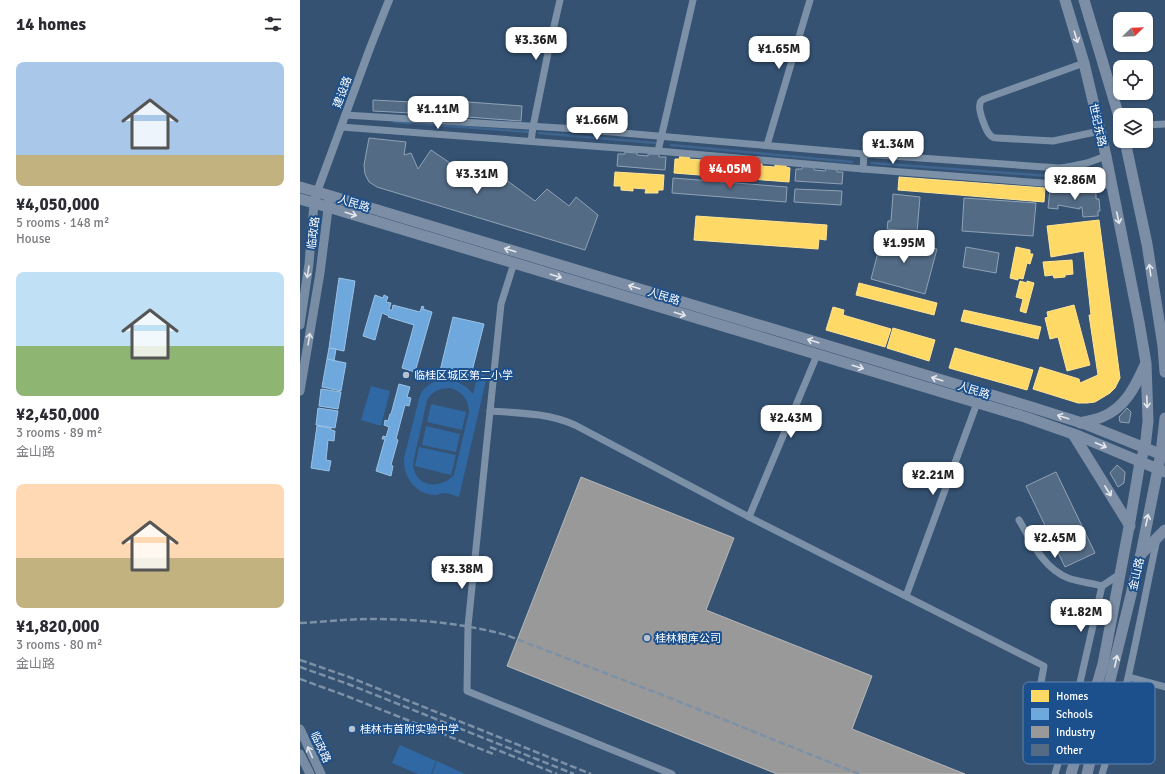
<!DOCTYPE html>
<html lang="en">
<head>
<meta charset="utf-8">
<style>
	:root { --surface:#fff; --page:#f7f7f7; --text:#2b2b33; --muted:#7c7c81; --accent:#d93025 }
	body { margin:0; font-family:Signika,"Noto Sans SC",sans-serif; background:var(--page); color:var(--text); height:100vh; display:flex; flex-direction:column; font-size:15px; white-space:nowrap }
	* { box-sizing:border-box; margin:0 }
	p { font-size:13px; color:var(--muted) }
	.icon { flex:none; width:22px; height:22px; fill:none; stroke:currentColor; stroke-width:2; stroke-linecap:round; stroke-linejoin:round }
	.map { position:relative; flex:1; overflow:hidden }
	.sheet { display:flex; flex-direction:column; background:var(--surface); width:300px }
	.sheet>* { flex:none }
	.needle { width:26px; rotate:67deg }
	.tools { position:absolute; left:813px; top:12px; display:grid; gap:8px }
	.tools a { display:grid; place-items:center; width:40px; height:40px; border-radius:8px; background:var(--surface); box-shadow:0 1px 3px #0004; font-size:20px }
	.price { position:absolute; translate:-50% -34px; padding:0 9px; border-radius:8px; background:#fff; color:#222; font-size:13px; line-height:26px; filter:drop-shadow(0 1px 2px #0008) }
	.price::after { content:''; position:absolute; left:50%; top:24px; width:12px; height:9px; margin-left:-6px; background:inherit; clip-path:polygon(0 0,100% 0,50% 100%) }
	.price.current { background:var(--accent); color:#fff }
	ul { padding:0; list-style:none }
	li { display:grid; align-content:center; gap:8px; height:212px; padding:0 16px }
	li span { display:grid; place-items:center; height:124px; border-radius:8px; color:#555 }
	li>.icon { margin-inline-start:auto }
	span .icon { width:72px; height:72px; fill:#fffc; stroke-width:1 }
	li b { font-size:17px }
	h2 { display:flex; justify-content:space-between; align-items:center; height:48px; padding:0 16px; font-size:17px }
	main { display:flex; flex:1; min-height:0 }
	.map>svg:first-child { display:block }
	.green { fill:#3068a3; fill-rule:evenodd }
	.homes { fill:#ffd966; stroke:#ffe494 }
	.schools { fill:#6fa8dc; stroke:#9ac2e6 }
	.industry { fill:#999; stroke:#b8b8b8 }
	.lines { fill:none; stroke-linecap:round; stroke-linejoin:round }
	.stream { stroke:#3f648e; stroke-width:2.5 }
	.building { fill:#536b85; stroke:#90a2b5 }
	.minor { stroke:#7c91a7; stroke-width:7 }
	.tertiary { stroke:#7c91a7; stroke-width:8 }
	.secondary { stroke:#788da3; stroke-width:9 }
	.primary { stroke:#7c8ea5; stroke-width:11 }
	.rail { stroke:#7d91a6; stroke-width:2.5; stroke-dasharray:7 3; stroke-linecap:butt }
	.oneway { stroke:#e5e8ed }
	.oneway2 { stroke:#dde2e8 }
	.poi-dot { fill:#b8c2ce; stroke:#1c508c; stroke-width:1.5 }
	.labels { text-anchor:middle; stroke-width:4; stroke-linejoin:round; paint-order:stroke }
	.street-label { font-size:11px; fill:#fff; stroke:#1c508c }
	.poi-label { font-size:11px; fill:#fff; stroke:#1c508c; text-anchor:start }
	.key { fill:#1c508c; stroke:#6084ae; stroke-width:1 }
	.key-label { font-size:11px; fill:#fff }
</style>
</head>
<body>
<main>
<section class="sheet">
<h2>14 homes<svg class="icon" aria-label="filters" viewBox="0 0 24 24"><path d="M4 7h16M4 17h16"/><circle cx="9" cy="7" r="2"/><circle cx="15" cy="17" r="2"/></svg></h2>
<ul>
<li><span style="background:linear-gradient(#a9c7e8 75%,#c2b280 0)"><svg class="icon" aria-label="home" viewBox="0 0 24 24"><path d="M3 11l9-7 9 7M6 9v11h12V9"/></svg></span><div><b>¥4,050,000</b><p>5 rooms · 148 m²</p><p>House</p></div></li>
<li><span style="background:linear-gradient(#bfe0f5 60%,#8fb573 0)"><svg class="icon" aria-label="home" viewBox="0 0 24 24"><path d="M3 11l9-7 9 7M6 9v11h12V9"/></svg></span><div><b>¥2,450,000</b><p>3 rooms · 89 m²</p><p>金山路</p></div></li>
<li><span style="background:linear-gradient(#ffd9b3 60%,#c2b280 0)"><svg class="icon" aria-label="home" viewBox="0 0 24 24"><path d="M3 11l9-7 9 7M6 9v11h12V9"/></svg></span><div><b>¥1,820,000</b><p>3 rooms · 80 m²</p><p>金山路</p></div></li>
</ul>
</section>
<div class="map">
<svg width="865" height="774" viewBox="0 0 865 774">
	<rect width="100%" height="100%" fill="#355273"/>
	<g class="green">
		<path d="M178 373 187 376 159 497C155 496 149 493 144 493 141 493 138 495 135 495 115 494 103 477 104 458L120 395C132 374 159 376 173 394ZM149 388C161 390 169 399 169 412L154 475C140 490 114 488 113 463L127 400C132 391 139 389 149 388Z"/>
		<path d="M71 386 90 391 81 426 61 420Z"/>
		<path d="M131 404 166 412 162 430 127 422Z"/>
		<path d="M126 426 160 434 156 452 122 445Z"/>
		<path d="M119 447 156 455 151 475 115 466Z"/>
		<path d="M100 745 136 761 131 774H118L92 763Z"/>
		<path d="M137 761 165 774H132Z"/>
	</g>
	<g class="homes">
		<path d="M380 156 390 157 389 159 403 160V158L416 159V162L425 163V159L440 161V164H449V161L462 162V166L475 167V164L486 165V167L490 168 489 182 374 173 375 159H379Z"/>
		<path d="M315 172 364 175 363 190H358V193H345L346 189 333 188V191L321 190V186H314Z"/>
		<path d="M599 177 745 188 744 202 598 190Z"/>
		<path d="M396 216 527 225 526 240 519 239 518 249 394 240Z"/>
		<path d="M799 220 820 378 815 388 810 393 795 402 787 403H778L733 389 740 367 779 379 780 383 798 375 789 315H791L784 251 751 257 747 226Z"/>
		<path d="M716 247 730 250V254H733L730 264 727 263 723 279 718 278V280L710 278Z"/>
		<path d="M772 260 773 274 765 275V277L754 278 753 275 745 276 743 262Z"/>
		<path d="M720 281 727 283V281L734 283 726 313 720 311 723 299 716 297Z"/>
		<path d="M559 283 637 303 634 315 556 295Z"/>
		<path d="M774 305 790 365 767 371 758 337 750 339 745 318 748 317 747 312Z"/>
		<path d="M533 307 544 310 543 315 591 329 585 347 526 330Z"/>
		<path d="M664 310 741 327 738 339 661 321Z"/>
		<path d="M593 328 635 340 629 361 587 348Z"/>
		<path d="M655 348 733 370 727 390 649 368Z"/>
	</g>
	<g class="schools">
		<path d="M39 278 55 281 44 351 29 348Z"/>
		<path d="M75 295 83 298 84 295 88 297 86 302 91 303 89 310H92L93 305 120 312 122 306 124 307 123 309 132 312 115 372 102 368 114 325 88 317 89 316 82 313 75 340 63 336Z"/>
		<path d="M153 317 184 324 170 379 140 371Z"/>
		<path d="M29 348 36 349 34 361 27 359Z"/>
		<path d="M27 359 46 363 41 391 22 387Z"/>
		<path d="M99 384 110 387 107 397 111 398 109 406 105 405 96 439 98 440 91 465 93 466 91 476 76 471 85 439H82L83 436 86 437 89 427 84 425 85 420 88 421 90 414H91Z"/>
		<path d="M21 389 41 392 38 409 19 406Z"/>
		<path d="M18 408 38 411 35 428 16 425Z"/>
		<path d="M17 426 31 428V430L35 431 34 441 28 440 26 460 31 461 29 471 11 468Z"/>
	</g>
	<path class="industry" d="M281 477 434 538 406 610 572 676 552 729 665 774H477L207 666Z"/>
	<g class="lines">
		<g class="stream">
			<path d="M94 122 230 132"/>
			<path d="M239 133 356 143"/>
			<path d="M371 145 552 162"/>
			<path d="M572 163 764 177"/>
		</g>
	</g>
	<g class="building">
		<path d="M73 100 149 104 148 115 73 111Z"/>
		<path d="M155 101 222 106 221 121 154 116Z"/>
		<path d="M69 138 106 142 104 155 111 153 118 169 131 150 153 165 151 169 166 180 172 170 196 187 202 177 235 201 247 189 269 206 276 197 298 215 285 250 77 187 69 182 65 174 64 165Z"/>
		<path d="M325 152 337 153V155L348 156V154H359V157H366L365 170 317 166 318 154H325Z"/>
		<path d="M503 166 514 167V170L525 171 526 168 537 169V172H543L542 184 495 181 496 169H502Z"/>
		<path d="M373 178 487 187 486 202 372 193Z"/>
		<path d="M495 189 542 191 541 205 494 202Z"/>
		<path d="M750 189 796 193V199H799L800 211H798V216L783 217 782 207H780V209L758 205V209L748 208Z"/>
		<path d="M593 194 620 197 617 232 587 229 588 221H591Z"/>
		<path d="M664 198 736 203 733 236 662 231Z"/>
		<path d="M583 234 637 249 625 294 571 279Z"/>
		<path d="M666 247 699 253 696 273 663 267Z"/>
		<path d="M827 408 831 412 829 423 820 422 819 417Z"/>
		<path d="M817 465 825 472 824 483 818 487 810 473Z"/>
		<path d="M756 472 795 553 765 567 726 486Z"/>
	</g>
	<g class="lines">
		<g class="minor">
			<path d="M784 63 684 99C681 101 680 101 680 104 678 110 686 132 691 136 692 137 695 138 697 138L753 141 800 131"/>
			<path d="M45 115 277 129 564 154 759 168 768 167V185H811"/>
			<path d="M846 125 865 124"/>
			<path d="M41 127 358 151 563 169 768 185"/>
			<path d="M231 141 233 127 249 48 260 0"/>
			<path d="M467 145 510 0"/>
			<path d="M358 151 393 0"/>
			<path d="M768 167 787 163 806 156"/>
			<path d="M563 169 564 154"/>
			<path d="M214 263 201 304 168 626 167 691 372 774"/>
			<path d="M190 411C219 413 248 413 275 425L449 517 744 666 738 699 773 713 755 774"/>
			<path d="M449 517 517 355"/>
			<path d="M719 520C732 542 743 568 768 578 779 582 791 583 802 586"/>
			<path d="M606 596 677 403"/>
			<path d="M829 677 865 687"/>
			<path d="M773 713 802 586 820 574"/>
			<path d="M802 774C827 697 840 618 857 539"/>
		</g>
		<path class="tertiary" d="M17 192 70 48 89 0"/>
		<g class="secondary">
			<path d="M0 325 9 264 14 203 17 192"/>
			<path d="M0 391 20 273 29 201"/>
			<path d="M0 729 21 774"/>
			<path d="M0 754 10 774"/>
		</g>
		<g class="primary">
			<path d="M765 0 784 63 806 156 839 322 846 363 848 421 845 448 840 462 829 527 803 664 771 774"/>
			<path d="M784 0 820 120"/>
			<path d="M825 141 847 244 863 346 865 372"/>
			<path d="M0 187 31 196 728 406 785 424 865 456"/>
			<path d="M0 199 28 207 725 417 779 436 865 472"/>
			<path d="M780 423C787 421 795 420 802 417 825 408 835 387 845 365"/>
			<path d="M773 434 830 526"/>
			<path d="M841 554 865 530"/>
			<path d="M787 774 841 554 861 453 865 418"/>
		</g>
		<g class="rail">
			<path d="M0 623C23 622 47 619 70 619 116 619 162 623 206 635L365 696 559 774"/>
			<path d="M0 660 49 677 291 774"/>
			<path d="M0 667 48 684 274 774"/>
			<path d="M0 679 44 695 196 755"/>
			<path d="M190 747 257 774"/>
		</g>
	</g>
	<defs><path id="oneway-shaft" d="M-6 0H5M1.5-3L5.5 0L1.5 3" fill="none" stroke-width="1.6" stroke-linecap="round" stroke-linejoin="round"/></defs>
	<g class="oneway">
		<use href="#oneway-shaft" transform="translate(776 37) rotate(73)"/>
		<use href="#oneway-shaft" transform="translate(51 214) rotate(17)"/>
		<use href="#oneway-shaft" transform="translate(818 218) rotate(78)"/>
		<use href="#oneway-shaft" transform="translate(210 250) rotate(-163)"/>
		<use href="#oneway-shaft" transform="translate(850 270) rotate(-98)"/>
		<use href="#oneway-shaft" transform="translate(256 276) rotate(17)"/>
		<use href="#oneway-shaft" transform="translate(334 287) rotate(-163)"/>
		<use href="#oneway-shaft" transform="translate(380 314) rotate(17)"/>
		<use href="#oneway-shaft" transform="translate(513 341) rotate(-163)"/>
		<use href="#oneway-shaft" transform="translate(558 367) rotate(17)"/>
		<use href="#oneway-shaft" transform="translate(637 379) rotate(-163)"/>
		<use href="#oneway-shaft" transform="translate(847 402) rotate(88)"/>
		<use href="#oneway-shaft" transform="translate(763 417) rotate(-162)"/>
		<use href="#oneway-shaft" transform="translate(801 445) rotate(23)"/>
		<use href="#oneway-shaft" transform="translate(808 491) rotate(58)"/>
		<use href="#oneway-shaft" transform="translate(847 520) rotate(-78)"/>
		<use href="#oneway-shaft" transform="translate(816 661) rotate(-77)"/>
	</g>
	<g class="oneway2">
		<use href="#oneway-shaft" transform="translate(8 272) rotate(99)"/>
		<use href="#oneway-shaft" transform="translate(9 339) rotate(-81)"/>
		<use href="#oneway-shaft" transform="translate(10 752) rotate(-114)"/>
	</g>
	<g class="poi-dot">
		<circle cx="106" cy="375" r="4"/>
		<circle cx="347" cy="638" r="4"/>
		<circle cx="52" cy="729" r="4"/>
	</g>
	<g class="labels">
		<g class="street-label">
			<text transform="translate(42 92) rotate(-70)" y="4">建设路</text>
			<text transform="translate(798 125) rotate(77)" y="4">世纪东路</text>
			<text transform="translate(54 203) rotate(17)" y="4">人民路</text>
			<text transform="translate(13 233) rotate(-83)" y="4">临政路</text>
			<text transform="translate(364 296) rotate(17)" y="4">人民路</text>
			<text transform="translate(674 390) rotate(17)" y="4">人民路</text>
			<text transform="translate(836 574) rotate(-77)" y="4">金山路</text>
			<text transform="translate(21 747) rotate(65)" y="4">临政路</text>
		</g>
		<g class="poi-label">
			<text x="114" y="379">临桂区城区第二小学</text>
			<text x="355" y="642">桂林粮库公司</text>
			<text x="60" y="733">桂林市首附实验中学</text>
		</g>
	</g>
	<rect x="723" y="682" width="132" height="82" rx="6" class="key"/>
	<rect x="731" y="690" width="18" height="12" fill="#ffd966"/>
	<rect x="731" y="708" width="18" height="12" fill="#6fa8dc"/>
	<rect x="731" y="726" width="18" height="12" fill="#999"/>
	<rect x="731" y="744" width="18" height="12" fill="#536b85"/>
	<g class="key-label">
		<text x="756" y="700">Homes</text>
		<text x="756" y="718">Schools</text>
		<text x="756" y="736">Industry</text>
		<text x="756" y="754">Other</text>
	</g>
</svg>
<div class="tools">
<a><svg class="needle" viewBox="-14 -14 28 28"><path d="M0-13l5 13h-10z" fill="#e53935"/><path d="M0 13l5-13h-10z" fill="#7c7c81"/></svg></a>
<a><svg class="icon" aria-label="locate" viewBox="0 0 24 24"><circle cx="12" cy="12" r="6"/><path d="M12 2v4M12 18v4M2 12h4M18 12h4"/></svg></a>
<a><svg class="icon" aria-label="layers" viewBox="0 0 24 24"><path d="M12 4l9 5-9 5-9-5zM3 14l9 5 9-5"/></svg></a>
</div>
<b class="price" style="left:236px;top:61px">¥3.36M</b>
<b class="price" style="left:479px;top:70px">¥1.65M</b>
<b class="price" style="left:138px;top:130px">¥1.11M</b>
<b class="price" style="left:297px;top:141px">¥1.66M</b>
<b class="price" style="left:593px;top:165px">¥1.34M</b>
<b class="price current" style="left:430px;top:190px">¥4.05M</b>
<b class="price" style="left:177px;top:195px">¥3.31M</b>
<b class="price" style="left:775px;top:201px">¥2.86M</b>
<b class="price" style="left:604px;top:264px">¥1.95M</b>
<b class="price" style="left:491px;top:439px">¥2.43M</b>
<b class="price" style="left:633px;top:496px">¥2.21M</b>
<b class="price" style="left:755px;top:559px">¥2.45M</b>
<b class="price" style="left:162px;top:590px">¥3.38M</b>
<b class="price" style="left:781px;top:633px">¥1.82M</b>
</div>
</main>
</body>
</html>
